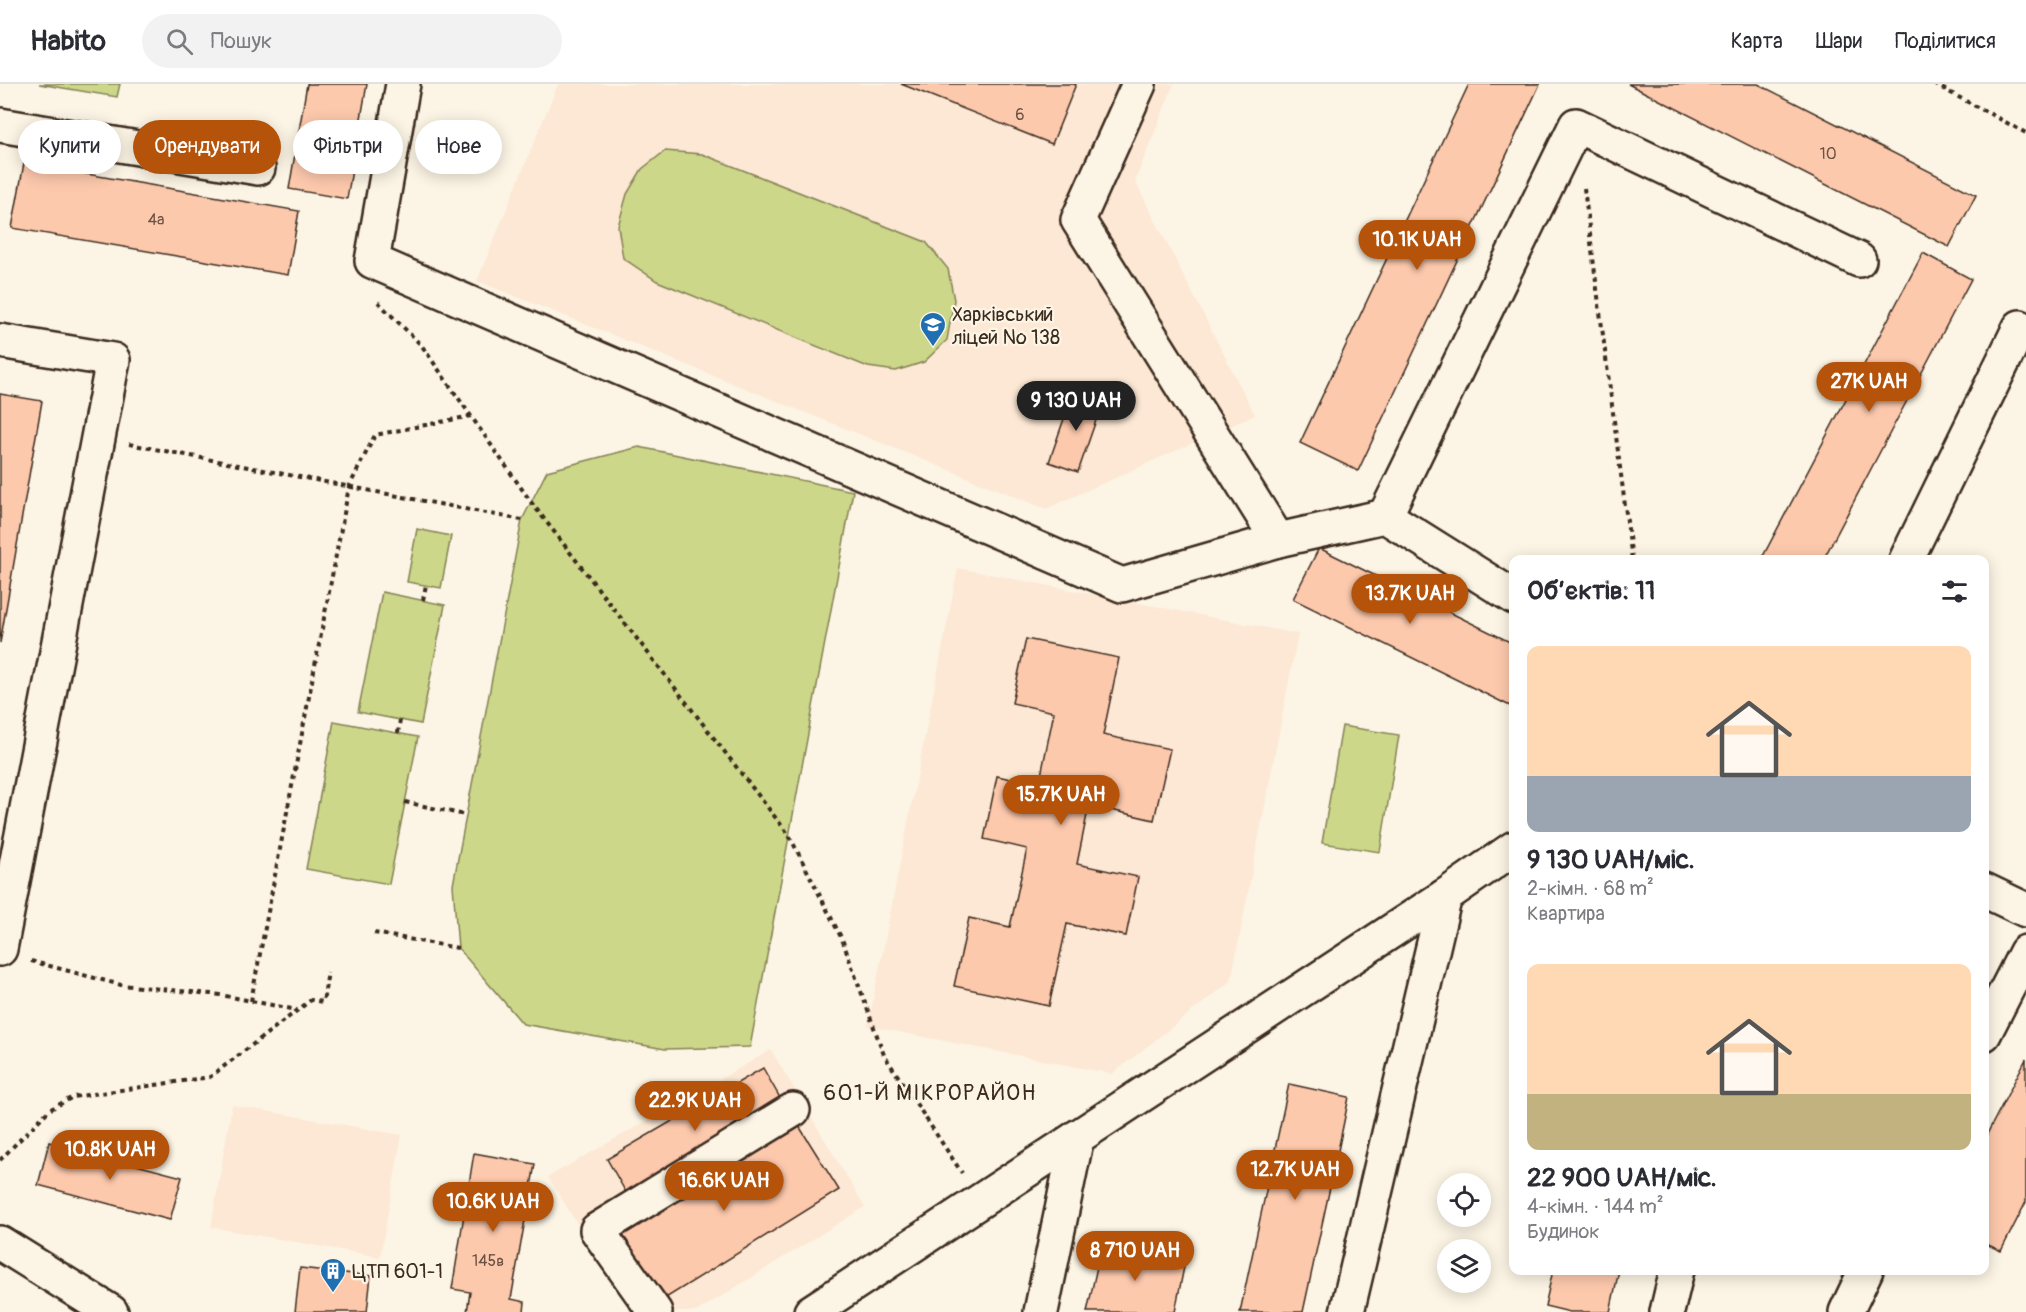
<!DOCTYPE html>
<html lang="uk">
<head>
<meta charset="utf-8">
<style>
	:root { --surface:#fff; --page:#f2f2f3; --text:#2b2b33; --muted:#7c7c81; --line:#e1e1e2; --accent:#b45309 }
	body { margin:0; font-family:Pangolin,sans-serif; background:var(--page); color:var(--text); height:100vh; display:flex; flex-direction:column; font-size:22px; white-space:nowrap }
	* { box-sizing:border-box; margin:0 }
	p { font-size:20px; color:var(--muted) }
	.icon { flex:none; width:33px; height:33px; fill:none; stroke:currentColor; stroke-width:2; stroke-linecap:round; stroke-linejoin:round }
	.map { position:relative; flex:1; overflow:hidden }
	.panel { position:absolute; left:1509px; top:471px; width:480px; height:720px; display:flex; flex-direction:column; background:var(--surface); border-radius:12px; box-shadow:0 3px 15px #0003 }
	.panel>* { flex:none }
	.top-card { position:absolute; left:18px; top:36px; width:570px; height:54px; display:flex; gap:12px }
	.controls { position:absolute; left:1437px; top:1089px; display:grid; gap:12px }
	.controls a { display:grid; place-items:center; width:54px; height:54px; border-radius:50%; background:var(--surface); box-shadow:0 3px 15px #0003; font-size:30px }
	.price { position:absolute; translate:-50% -51px; padding:0 14px; border-radius:21px; background:var(--accent); color:#fff; font-size:20px; line-height:39px; filter:drop-shadow(0 2px 3px #0008) }
	.price::after { content:''; position:absolute; left:50%; top:36px; width:18px; height:14px; margin-left:-9px; background:inherit; clip-path:polygon(0 0,100% 0,50% 100%) }
	.price.on { background:#222; color:#fff }
	ul { padding:0; list-style:none }
	li { display:grid; align-content:center; gap:12px; height:318px; padding:0 18px }
	li span { display:grid; place-items:center; height:186px; border-radius:12px; color:#555 }
	li>.icon { margin-inline-start:auto }
	span .icon { width:108px; height:108px; fill:#fffc; stroke-width:1 }
	li b { font-size:26px }
	h2 { display:flex; justify-content:space-between; align-items:center; height:72px; padding:0 18px; font-size:26px }
	.tag { padding:0 21px; border-radius:27px; background:var(--surface); box-shadow:0 3px 15px #0003; font-size:21px; line-height:54px }
	.tag.on { background:var(--accent); color:#fff }
	header { display:flex; align-items:center; gap:36px; box-sizing:border-box; height:84px; padding:0 30px; background:var(--surface); border-bottom:2px solid var(--line) }
	header strong { font-size:28px }
	nav { display:flex; gap:33px; margin-inline-start:auto; font-size:21px }
	.search { width:420px; height:54px; background:var(--page); display:flex; align-items:center; gap:15px; box-sizing:border-box; padding:0 21px; border-radius:33px; color:var(--muted); font-size:22px }
	.map>svg:first-child { display:block }
	.built { fill:#fce8d4 }
	.green { fill:#ccd78a; stroke:#848054; stroke-width:1.5 }
	.building { fill:#fdc9ad; stroke:#3b2a1e; stroke-width:1.5 }
	.lines { fill:none; stroke-linecap:round; stroke-linejoin:round }
	.minor-casing { stroke:#3b2a1e; stroke-width:38 }
	.path { stroke:#3b2a1e; stroke-width:4; stroke-dasharray:4.5 4.5; stroke-linecap:butt }
	.minor { stroke:#fcf5e5; stroke-width:33 }
	.labels { text-anchor:middle; stroke-width:4.5; stroke-linejoin:round; paint-order:stroke }
	.number-label { font-size:16px; fill:#6c5242 }
	.poi-label { font-size:20px; fill:#3b2a1e; stroke:#fcf5e5; text-anchor:start }
	.quarter-label { font-size:22px; letter-spacing:1.5px; fill:#3b2a1e; stroke:#fcf5e5 }
</style>
</head>
<body>
<header>
<strong>Habito</strong>
<div class="search"><svg class="icon" aria-label="search" viewBox="0 0 24 24"><circle cx="10" cy="10" r="6"/><path d="M15 15l6 6"/></svg>Пошук</div>
<nav><a>Карта</a><a>Шари</a><a>Поділитися</a></nav>
</header>
<div class="map">
<svg width="2026" height="1228" viewBox="0 0 2026 1228">
	<rect width="100%" height="100%" fill="#fcf5e5"/>
	<filter id="ink" filterUnits="userSpaceOnUse"><feTurbulence type="fractalNoise" baseFrequency=".0167" numOctaves="2"/><feDisplacementMap in="SourceGraphic" scale="12" xChannelSelector="R" yChannelSelector="G"/><feConvolveMatrix kernelMatrix="1 2 1 2 8 2 1 2 1" color-interpolation-filters="sRGB"/></filter>
	<g filter="url(#ink)">
		<g class="built">
			<path d="M558 0H1174L1135 97 1255 331 1046 425 477 197Z"/>
			<path d="M958 484 1298 550 1231 897 1112 990 868 942Z"/>
			<path d="M771 966 865 1123 696 1228H633L548 1093Z"/>
			<path d="M232 1021 402 1051 380 1173 211 1143Z"/>
		</g>
		<g class="green">
			<path d="M39 0H120L117 13Z"/>
			<path d="M665 67 702 70 926 158 948 185 954 216 947 256 924 278 896 287 868 283 657 197 623 174 618 142 627 110 642 85Z"/>
			<path d="M639 363 853 407 750 963 665 965 523 940 458 864 453 801 522 436 547 387Z"/>
			<path d="M417 445 451 452 441 504 407 498Z"/>
			<path d="M382 508 445 521 421 640 358 628Z"/>
			<path d="M334 637 418 653 389 800 306 785Z"/>
			<path d="M1342 642 1399 651 1380 768 1322 759Z"/>
		</g>
		<g class="building">
			<path d="M307 0H367L347 115 289 105Z"/>
			<path d="M901 0H1076L1052 60Z"/>
			<path d="M1469 0H1540L1358 387 1300 359Z"/>
			<path d="M1628 0H1758L1976 111 1949 163Z"/>
			<path d="M24 79 299 127 288 191 12 144Z"/>
			<path d="M1923 169 1971 195 1882 364 1823 476H1761Z"/>
			<path d="M1073 309 1102 319 1078 388 1049 378Z"/>
			<path d="M0 310 42 317 0 559Z"/>
			<path d="M1319 464 1514 560V624L1293 515Z"/>
			<path d="M1026 555 1119 574 1103 651 1170 665 1154 736 1089 721 1077 780 1138 793 1126 852 1067 840 1049 922 954 902 969 834 1010 843 1027 765 984 755 997 692 1039 701 1054 628 1012 619Z"/>
			<path d="M2026 975V1118L2001 1167 1984 1159V1056Z"/>
			<path d="M763 984 784 1021 628 1112 607 1075Z"/>
			<path d="M1289 1000 1349 1013 1339 1062 1303 1228H1240Z"/>
			<path d="M794 1034 839 1106 653 1222 608 1150Z"/>
			<path d="M49 1058 182 1093 170 1136 38 1101Z"/>
			<path d="M474 1069 535 1080 511 1215 525 1218 524 1228H467L470 1208 452 1205Z"/>
			<path d="M1102 1160 1185 1178 1175 1228H1087Z"/>
			<path d="M300 1184 371 1192 367 1228H295Z"/>
			<path d="M1553 1186H1619L1610 1228H1570L1545 1222Z"/>
		</g>
		<g class="lines">
			<defs>
				<g id="minor">
					<path d="M403 0 372 177 1122 501 1278 456 1385 432 1514 513"/>
					<path d="M1139 0 1078 136 1278 456"/>
					<path d="M0 41 258 84"/>
					<path d="M0 257 113 276 0 865"/>
					<path d="M1385 432 1576 41 1859 176"/>
					<path d="M1906 476 2020 243"/>
					<path d="M1984 806 2026 826"/>
					<path d="M1984 950 2026 868"/>
					<path d="M0 1159 111 1228"/>
					<path d="M655 1228 597 1146 793 1026"/>
					<path d="M811 1228 1445 812 1514 764"/>
					<path d="M1041 1228 1077 1053"/>
					<path d="M1347 1228 1445 812"/>
					<path d="M1667 1228 1677 1186"/>
					<path d="M1846 1228 1866 1186"/>
				</g>
			</defs>
			<use href="#minor" class="minor-casing"/>
			<g class="path">
				<path d="M1934 0 2026 49"/>
				<path d="M1584 104 1632 476"/>
				<path d="M378 218 422 262 531 418 789 751 842 855 884 971 962 1089"/>
				<path d="M129 360 522 436"/>
				<path d="M423 516 426 501"/>
				<path d="M398 649 400 636"/>
				<path d="M405 718 465 731"/>
				<path d="M374 849 458 864"/>
				<path d="M31 877 121 901 221 911 297 926"/>
				<path d="M251 917 349 403 375 351 471 332"/>
				<path d="M0 1076 49 1026 73 1013 210 993 311 916 323 918 328 888"/>
			</g>
			<use href="#minor" class="minor"/>
		</g>
	</g>
	<defs>
		<symbol id="school-pin" viewBox="-11 -11 22 30"><path d="M0 17L-7.5 6A9.5 9.5 0 1 1 7.5 6Z" fill="#1f6fb2" stroke="#fcf5e5"/><path d="M0-5L7-2L0 1L-7-2ZM-4 1L0 2.5L4 1V4Q0 6-4 4Z" fill="#fff"/></symbol>
		<symbol id="building-pin" viewBox="-11 -11 22 30"><path d="M0 17L-7.5 6A9.5 9.5 0 1 1 7.5 6Z" fill="#1f6fb2" stroke="#fcf5e5"/><path d="M-4-6H4V6H1V3H-1V6H-4ZM-2.5-4.3h1.7v1.8h-1.7ZM.8-4.3h1.7v1.8H.8ZM-2.5-1h1.7V.8h-1.7ZM.8-1h1.7V.8H.8Z" fill="#fff"/></symbol>
	</defs>
	<g fill-rule="evenodd">
		<use href="#school-pin" x="918" y="226" width="30" height="40"/>
		<use href="#building-pin" x="318" y="1172" width="30" height="40"/>
	</g>
	<g class="labels">
		<g class="number-label">
			<text x="1020" y="36">6</text>
			<text x="1828" y="75">10</text>
			<text x="156" y="141">4а</text>
			<text x="488" y="1182">145в</text>
		</g>
		<g class="poi-label">
			<text x="952" y="237">Харківський<tspan x="952" dy="23">ліцей № 138</tspan></text>
			<text x="352" y="1194">ЦТП 601-1</text>
		</g>
		<g class="quarter-label">
			<text x="930" y="1016">601-Й МІКРОРАЙОН</text>
		</g>
	</g>
</svg>
<div class="controls">
<a><svg class="icon" aria-label="locate" viewBox="0 0 24 24"><circle cx="12" cy="12" r="6"/><path d="M12 2v4M12 18v4M2 12h4M18 12h4"/></svg></a>
<a><svg class="icon" aria-label="layers" viewBox="0 0 24 24"><path d="M12 4l9 5-9 5-9-5zM3 14l9 5 9-5"/></svg></a>
</div>
<b class="price" style="left:1417px;top:187px">10.1K UAH</b>
<b class="price" style="left:1869px;top:329px">27K UAH</b>
<b class="price on" style="left:1076px;top:348px">9 130 UAH</b>
<b class="price" style="left:1410px;top:541px">13.7K UAH</b>
<b class="price" style="left:1061px;top:742px">15.7K UAH</b>
<b class="price" style="left:695px;top:1048px">22.9K UAH</b>
<b class="price" style="left:110px;top:1097px">10.8K UAH</b>
<b class="price" style="left:1295px;top:1117px">12.7K UAH</b>
<b class="price" style="left:724px;top:1128px">16.6K UAH</b>
<b class="price" style="left:493px;top:1149px">10.6K UAH</b>
<b class="price" style="left:1135px;top:1198px">8 710 UAH</b>
<div class="top-card">
<a class="tag">Купити</a>
<a class="tag on">Орендувати</a>
<a class="tag">Фільтри</a>
<a class="tag">Нове</a>
</div>
<section class="panel">
<h2>Об’єктів: 11<svg class="icon" aria-label="filters" viewBox="0 0 24 24"><path d="M4 7h16M4 17h16"/><circle cx="9" cy="7" r="2"/><circle cx="15" cy="17" r="2"/></svg></h2>
<ul>
<li><span style="background:linear-gradient(#ffd9b3 70%,#9aa5b1 0)"><svg class="icon" aria-label="home" viewBox="0 0 24 24"><path d="M3 11l9-7 9 7M6 9v11h12V9"/></svg></span><div><b>9 130 UAH/міс.</b><p>2-кімн. · 68 m²</p><p>Квартира</p></div></li>
<li><span style="background:linear-gradient(#ffd9b3 70%,#c2b280 0)"><svg class="icon" aria-label="home" viewBox="0 0 24 24"><path d="M3 11l9-7 9 7M6 9v11h12V9"/></svg></span><div><b>22 900 UAH/міс.</b><p>4-кімн. · 144 m²</p><p>Будинок</p></div></li>
</ul>
</section>
</div>
</body>
</html>
